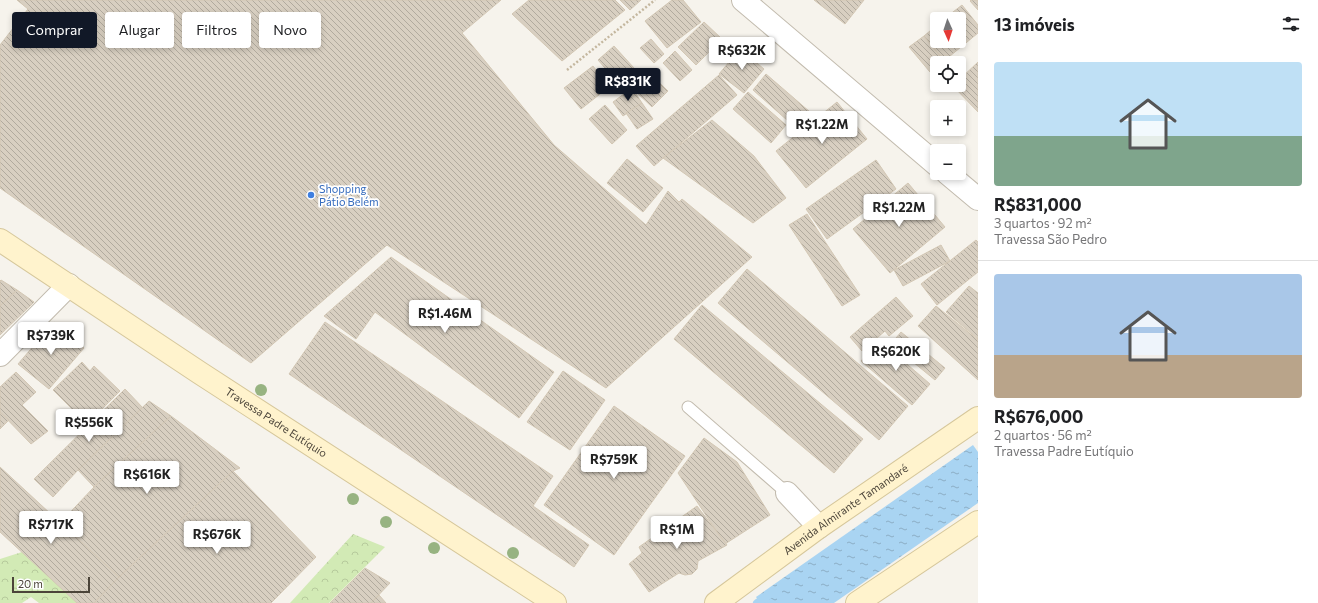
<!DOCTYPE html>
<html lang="pt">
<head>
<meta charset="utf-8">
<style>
	:root { --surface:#fff; --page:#f6f6f6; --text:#202124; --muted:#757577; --line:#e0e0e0; --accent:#111827 }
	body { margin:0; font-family:Commissioner,sans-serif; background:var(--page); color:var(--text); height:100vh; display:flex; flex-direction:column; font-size:15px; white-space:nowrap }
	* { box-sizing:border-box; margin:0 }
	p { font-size:13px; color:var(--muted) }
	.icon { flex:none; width:22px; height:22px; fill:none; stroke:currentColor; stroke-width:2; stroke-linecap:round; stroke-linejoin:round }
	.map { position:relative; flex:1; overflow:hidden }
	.drawer { display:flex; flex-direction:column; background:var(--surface); width:340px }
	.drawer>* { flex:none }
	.guide { position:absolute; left:12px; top:12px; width:380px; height:36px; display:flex; gap:8px }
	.needle { width:26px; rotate:177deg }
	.fabs { position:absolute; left:930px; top:12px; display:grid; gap:8px }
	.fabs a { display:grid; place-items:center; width:36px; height:36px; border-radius:4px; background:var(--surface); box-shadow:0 2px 6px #0003; font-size:20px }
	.scale { position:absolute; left:12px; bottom:10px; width:78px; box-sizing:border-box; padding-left:4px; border:2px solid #4b4439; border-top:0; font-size:11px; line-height:14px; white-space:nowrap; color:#4b4439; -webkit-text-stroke:3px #fff; paint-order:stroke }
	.price { position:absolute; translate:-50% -34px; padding:0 9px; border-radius:4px; background:#fff; color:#222; font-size:13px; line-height:26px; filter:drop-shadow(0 1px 2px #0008) }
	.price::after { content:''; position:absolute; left:50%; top:24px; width:12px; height:9px; margin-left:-6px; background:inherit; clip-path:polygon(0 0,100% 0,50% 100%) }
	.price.selected { background:var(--accent); color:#fff }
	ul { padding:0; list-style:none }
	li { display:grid; align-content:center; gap:8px; height:212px; padding:0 16px }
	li+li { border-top:1px solid var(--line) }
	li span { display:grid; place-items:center; height:124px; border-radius:4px; color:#555 }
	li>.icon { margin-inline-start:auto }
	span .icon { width:72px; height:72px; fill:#fffc; stroke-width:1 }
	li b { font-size:17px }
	h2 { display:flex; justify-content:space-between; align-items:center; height:48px; padding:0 16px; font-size:17px }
	.pill { padding:0 14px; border-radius:4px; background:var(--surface); box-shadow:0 2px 6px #0003; font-size:14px; line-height:36px }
	.pill.selected { background:var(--accent); color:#fff }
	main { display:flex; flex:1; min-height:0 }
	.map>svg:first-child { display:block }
	.forest { fill:url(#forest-crowns) }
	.water { fill:url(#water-ripples) }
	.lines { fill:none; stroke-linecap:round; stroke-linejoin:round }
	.stream { stroke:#a9d4f2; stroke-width:8 }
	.building { fill:url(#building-back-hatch); stroke:#d3c7b4 }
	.lane-casing { stroke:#c2bbae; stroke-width:13 }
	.street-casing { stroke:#c2bbae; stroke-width:24 }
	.secondary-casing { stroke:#d6c79b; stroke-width:24 }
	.path { stroke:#c4b79f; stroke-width:2.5; stroke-dasharray:2 2; stroke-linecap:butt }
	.lane { stroke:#fff; stroke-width:11 }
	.street { stroke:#fff; stroke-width:22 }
	.secondary { stroke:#fff3cd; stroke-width:22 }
	.tree { fill:#97b381 }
	.shop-dot { fill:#3f7fe0; stroke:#fff; stroke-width:1.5 }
	.labels { text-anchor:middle; stroke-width:3.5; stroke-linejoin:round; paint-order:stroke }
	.shop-label { font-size:11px; fill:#366cbe; stroke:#fff; text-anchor:start }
	.street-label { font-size:11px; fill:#4b4439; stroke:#fff }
</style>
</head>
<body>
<main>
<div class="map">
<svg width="978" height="603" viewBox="0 0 978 603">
	<defs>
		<pattern id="forest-crowns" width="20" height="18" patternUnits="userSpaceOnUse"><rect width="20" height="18" fill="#d2eab5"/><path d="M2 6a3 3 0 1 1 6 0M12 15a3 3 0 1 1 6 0" fill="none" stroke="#b6ca9c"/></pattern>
		<pattern id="water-ripples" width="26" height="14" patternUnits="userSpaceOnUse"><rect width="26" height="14" fill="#a9d4f2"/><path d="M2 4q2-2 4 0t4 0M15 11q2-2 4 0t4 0" fill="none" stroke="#8caec5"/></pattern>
		<pattern id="building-back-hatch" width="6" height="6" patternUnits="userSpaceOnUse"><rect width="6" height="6" fill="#d8cfc1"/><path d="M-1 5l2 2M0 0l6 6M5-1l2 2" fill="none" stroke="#b1aa9e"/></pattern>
	</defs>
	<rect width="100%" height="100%" fill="#f6f3ec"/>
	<g class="forest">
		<path d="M353 534 385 547 329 603H290Z"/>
		<path d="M22 552 76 602V603H39L31 597 22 603H0V559Z"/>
	</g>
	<path class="water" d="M973 445 978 452V503L834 603H760L756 597Z"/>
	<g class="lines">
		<path class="stream" d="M757 603 768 596"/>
	</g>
	<g class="building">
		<path d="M17 0H501L462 33 554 145 646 225 668 191 679 202 682 199 752 257 606 388 387 245 251 363 0 188V45L28 9Z"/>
		<path d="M529 0H615L625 10 562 61 512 14Z"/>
		<path d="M620 0H641L630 10Z"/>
		<path d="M672 0H683L701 22 667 48 645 21Z"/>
		<path d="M814 0H864L845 24Z"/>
		<path d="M971 0H978V10L970 1Z"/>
		<path d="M962 5 978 25V33L944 61 924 36 937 25V41H959V19H944Z"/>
		<path d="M704 22 722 39 696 65 678 47Z"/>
		<path d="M924 36 944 61 937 63V66L930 72 909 47Z"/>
		<path d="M651 39 664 54 654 63 640 48Z"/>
		<path d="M614 46 634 68 618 83 598 60Z"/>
		<path d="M740 49 764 69 744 93 719 74Z"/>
		<path d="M675 51 692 70 680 81 663 63Z"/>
		<path d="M978 62V112L953 86 959 85V80Z"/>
		<path d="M593 66 609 87 581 109 564 88Z"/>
		<path d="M648 72 668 91 652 107 632 88Z"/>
		<path d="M766 74 810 112 796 128 753 90Z"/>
		<path d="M719 75 737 95 654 166 636 146Z"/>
		<path d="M632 88 642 103 623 116 613 102Z"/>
		<path d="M748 92 786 125 771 143 733 109Z"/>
		<path d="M837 102 867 139 806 188 776 151Z"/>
		<path d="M642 103 653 119 637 129 626 113Z"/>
		<path d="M605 105 627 130 612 144 589 119Z"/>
		<path d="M712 120 754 156 786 198 753 223 663 158Z"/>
		<path d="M627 159 663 188 643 212 607 183Z"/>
		<path d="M876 160 896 189 827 239 806 209Z"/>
		<path d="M908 183 945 227 890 273 853 229Z"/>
		<path d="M807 214 860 295 842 306 789 225Z"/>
		<path d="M976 240 978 242V272L937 305 921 284Z"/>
		<path d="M941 245 950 261 903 286 894 270Z"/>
		<path d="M391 257 554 372 519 418 375 312 356 339 324 316Z"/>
		<path d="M747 269 908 406 879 440 718 303Z"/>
		<path d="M1 280 17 290 0 306V281Z"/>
		<path d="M969 286 978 293V339L946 312Z"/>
		<path d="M17 290 34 302 0 335V306Z"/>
		<path d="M896 297 913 316 889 336 885 331 862 351 850 337Z"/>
		<path d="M702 305 863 439 834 473 674 339Z"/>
		<path d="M936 306 978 340V380L918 326Z"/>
		<path d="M54 322 84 348 49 389 18 364Z"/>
		<path d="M325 322 553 476 533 506 589 545 574 567 289 374Z"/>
		<path d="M901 332 945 368 935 380 891 344Z"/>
		<path d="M879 340 930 384 912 405 861 361Z"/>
		<path d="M82 362 90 371 94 366 120 391 87 424 53 390Z"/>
		<path d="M563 371 605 400 570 450 527 422Z"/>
		<path d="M16 372 36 392 22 405 48 431 31 444 0 412V387Z"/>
		<path d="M125 389 143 408 78 470 53 497 34 479Z"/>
		<path d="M149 401 171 416 94 487 78 470Z"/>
		<path d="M614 406 685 456 614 555 544 505Z"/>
		<path d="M0 412 9 420 0 429Z"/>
		<path d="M171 416 240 468 233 471 119 577 60 523 94 487Z"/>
		<path d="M704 438 737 462 770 515 725 544 678 473Z"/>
		<path d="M0 467 119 577 94 603H77L0 532Z"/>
		<path d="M233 471 316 557 271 603H94L119 577Z"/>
		<path d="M697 506 727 545 698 561 697 569 692 574 685 575 679 573 649 592 629 564 642 553 639 547Z"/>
		<path d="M365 568 390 583 371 603H330Z"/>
		<path d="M379 595 386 603H371Z"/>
	</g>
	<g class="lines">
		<defs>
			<path id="lane" d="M688 407 787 493"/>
			<g id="street">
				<path d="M743 0 937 165"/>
				<path d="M947 173 978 199"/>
				<path d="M0 355 69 285"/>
				<path d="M787 493 819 527"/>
			</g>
			<g id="secondary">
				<path id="s1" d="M0 240 200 373 555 603"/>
				<path id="s2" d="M716 603 819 527 978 418"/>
				<path d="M857 603 978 522"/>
			</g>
		</defs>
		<use href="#lane" class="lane-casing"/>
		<use href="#street" class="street-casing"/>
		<use href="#secondary" class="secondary-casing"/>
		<path class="path" d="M567 70 655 0"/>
		<use href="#lane" class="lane"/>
		<use href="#street" class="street"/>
		<use href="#secondary" class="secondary"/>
	</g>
	<g class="tree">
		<circle cx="261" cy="390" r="6"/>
		<circle cx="353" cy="499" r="6"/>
		<circle cx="386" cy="522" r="6"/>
		<circle cx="434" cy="548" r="6"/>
		<circle cx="513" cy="553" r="6"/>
	</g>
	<circle class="shop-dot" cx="311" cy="195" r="4"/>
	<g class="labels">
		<g class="shop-label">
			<text x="319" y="193">Shopping<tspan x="319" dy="13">Pátio Belém</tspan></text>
		</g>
		<g class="street-label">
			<text dy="4" stroke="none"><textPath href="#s1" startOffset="331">Travessa Padre Eutíquio</textPath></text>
			<text dy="4" stroke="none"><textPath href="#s2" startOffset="160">Avenida Almirante Tamandaré</textPath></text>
		</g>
	</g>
</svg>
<div class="fabs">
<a><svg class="needle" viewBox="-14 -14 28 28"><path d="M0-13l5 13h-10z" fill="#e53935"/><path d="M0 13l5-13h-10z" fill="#757577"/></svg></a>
<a><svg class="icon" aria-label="locate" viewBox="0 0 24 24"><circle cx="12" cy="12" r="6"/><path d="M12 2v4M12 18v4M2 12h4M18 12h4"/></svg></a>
<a>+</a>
<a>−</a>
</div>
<div class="scale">20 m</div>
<b class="price" style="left:742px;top:71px">R$632K</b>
<b class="price selected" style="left:628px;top:102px">R$831K</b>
<b class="price" style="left:822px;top:145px">R$1.22M</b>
<b class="price" style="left:899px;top:228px">R$1.22M</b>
<b class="price" style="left:445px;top:334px">R$1.46M</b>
<b class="price" style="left:51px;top:356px">R$739K</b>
<b class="price" style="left:896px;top:372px">R$620K</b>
<b class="price" style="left:89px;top:443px">R$556K</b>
<b class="price" style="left:614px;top:480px">R$759K</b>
<b class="price" style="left:147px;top:495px">R$616K</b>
<b class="price" style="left:51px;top:545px">R$717K</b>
<b class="price" style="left:677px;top:550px">R$1M</b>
<b class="price" style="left:217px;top:555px">R$676K</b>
<div class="guide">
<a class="pill selected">Comprar</a>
<a class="pill">Alugar</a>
<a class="pill">Filtros</a>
<a class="pill">Novo</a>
</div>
</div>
<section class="drawer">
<h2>13 imóveis<svg class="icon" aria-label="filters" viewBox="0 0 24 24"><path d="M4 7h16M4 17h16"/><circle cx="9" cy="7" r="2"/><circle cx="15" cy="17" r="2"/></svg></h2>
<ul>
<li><span style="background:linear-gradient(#bfe0f5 60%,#7fa58c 0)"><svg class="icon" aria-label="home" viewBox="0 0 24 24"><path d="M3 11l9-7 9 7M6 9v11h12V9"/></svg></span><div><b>R$831,000</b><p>3 quartos · 92 m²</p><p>Travessa São Pedro</p></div></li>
<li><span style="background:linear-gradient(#a9c7e8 65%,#b9a48a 0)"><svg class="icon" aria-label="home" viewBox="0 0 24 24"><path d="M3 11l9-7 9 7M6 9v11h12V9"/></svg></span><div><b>R$676,000</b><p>2 quartos · 56 m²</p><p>Travessa Padre Eutíquio</p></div></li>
</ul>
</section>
</main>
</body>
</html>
